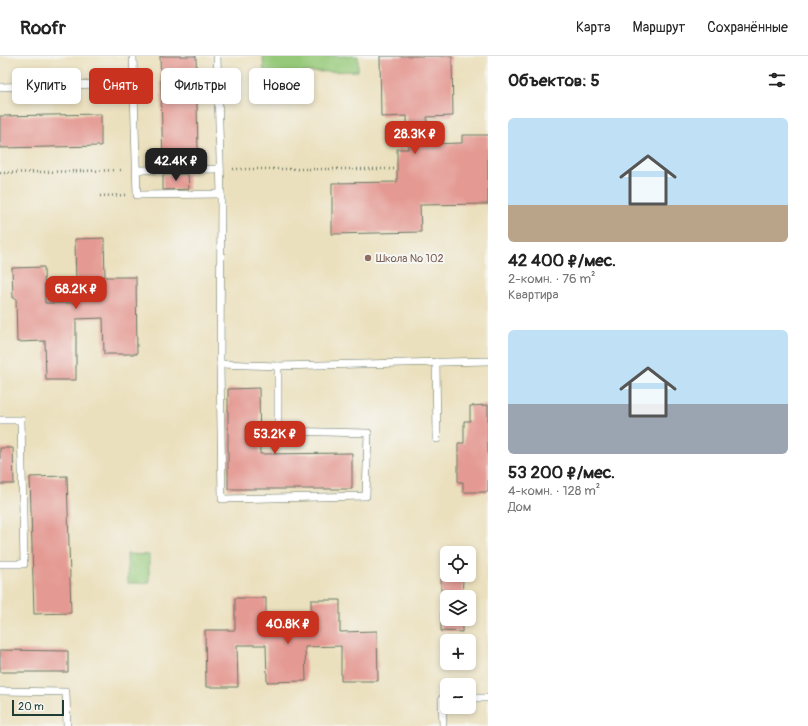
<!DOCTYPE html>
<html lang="ru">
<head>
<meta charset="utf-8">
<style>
	:root { --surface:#fff; --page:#f6f6f6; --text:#222; --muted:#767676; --line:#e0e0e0; --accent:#c8321e }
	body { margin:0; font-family:Pangolin,sans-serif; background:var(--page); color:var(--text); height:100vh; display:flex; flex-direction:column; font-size:15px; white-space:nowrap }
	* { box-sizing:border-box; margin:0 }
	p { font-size:13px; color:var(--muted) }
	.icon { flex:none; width:22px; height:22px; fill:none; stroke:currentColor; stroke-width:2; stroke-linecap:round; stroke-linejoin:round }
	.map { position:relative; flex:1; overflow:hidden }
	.drawer { display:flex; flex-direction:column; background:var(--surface); width:320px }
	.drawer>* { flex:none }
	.banner { position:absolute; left:12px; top:12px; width:380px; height:36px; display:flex; gap:8px }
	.controls { position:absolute; left:440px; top:490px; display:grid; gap:8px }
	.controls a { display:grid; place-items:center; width:36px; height:36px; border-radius:6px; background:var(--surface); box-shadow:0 2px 6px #0003; font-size:20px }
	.scale { position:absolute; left:12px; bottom:10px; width:52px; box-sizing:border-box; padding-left:4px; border:2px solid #1f3d34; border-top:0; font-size:11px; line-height:14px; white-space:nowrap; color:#1f3d34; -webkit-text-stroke:3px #f6f6f2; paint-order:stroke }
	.price { position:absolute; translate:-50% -34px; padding:0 9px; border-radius:8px; background:var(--accent); color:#fff; font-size:13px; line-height:26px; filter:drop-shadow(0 1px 2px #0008) }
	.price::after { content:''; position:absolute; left:50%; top:24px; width:12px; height:9px; margin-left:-6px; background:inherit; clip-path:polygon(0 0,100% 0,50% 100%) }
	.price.on { background:#222; color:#fff }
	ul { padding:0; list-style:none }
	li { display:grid; align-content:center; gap:8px; height:212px; padding:0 20px }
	li span { display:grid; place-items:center; height:124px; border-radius:6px; color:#555 }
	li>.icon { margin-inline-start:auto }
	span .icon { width:72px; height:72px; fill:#fffc; stroke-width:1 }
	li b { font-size:17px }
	h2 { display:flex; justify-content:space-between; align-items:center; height:48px; padding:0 20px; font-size:17px }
	.chip { padding:0 14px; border-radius:6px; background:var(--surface); box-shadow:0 2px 6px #0003; font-size:14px; line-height:36px }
	.chip.on { background:var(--accent); color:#fff }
	header { display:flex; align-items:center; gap:24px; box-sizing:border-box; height:56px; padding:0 20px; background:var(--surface); border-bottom:1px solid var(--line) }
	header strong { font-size:19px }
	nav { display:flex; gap:22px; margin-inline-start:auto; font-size:14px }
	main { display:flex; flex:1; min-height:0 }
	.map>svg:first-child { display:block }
	.green { fill:#96c979; stroke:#5a8356 }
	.building { fill:#e49a93 }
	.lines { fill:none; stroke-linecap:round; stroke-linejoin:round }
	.service-casing { stroke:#667664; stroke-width:8 }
	.path { stroke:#667664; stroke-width:2.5; stroke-dasharray:1 3; stroke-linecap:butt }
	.service { stroke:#fff; stroke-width:7 }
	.education-dot { fill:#8d6e63; stroke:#f6f6f2; stroke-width:1.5 }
	.labels { text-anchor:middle; stroke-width:4; stroke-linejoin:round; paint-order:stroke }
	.education-label { font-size:11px; fill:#785e54; stroke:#f6f6f2; text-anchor:start }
</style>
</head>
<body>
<header>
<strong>Roofr</strong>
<nav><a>Карта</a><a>Маршрут</a><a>Сохранённые</a></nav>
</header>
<main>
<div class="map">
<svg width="488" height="670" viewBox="0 0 488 670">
	<rect width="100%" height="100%" fill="#f6f6f2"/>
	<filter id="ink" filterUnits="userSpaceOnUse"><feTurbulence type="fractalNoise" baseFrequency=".025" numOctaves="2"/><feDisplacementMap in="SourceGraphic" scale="8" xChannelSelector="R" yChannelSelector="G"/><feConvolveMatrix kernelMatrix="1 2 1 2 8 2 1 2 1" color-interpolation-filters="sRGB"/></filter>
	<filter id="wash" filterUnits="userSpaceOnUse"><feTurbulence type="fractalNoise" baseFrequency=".012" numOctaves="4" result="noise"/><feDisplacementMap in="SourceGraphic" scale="16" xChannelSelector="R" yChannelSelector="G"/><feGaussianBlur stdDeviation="0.9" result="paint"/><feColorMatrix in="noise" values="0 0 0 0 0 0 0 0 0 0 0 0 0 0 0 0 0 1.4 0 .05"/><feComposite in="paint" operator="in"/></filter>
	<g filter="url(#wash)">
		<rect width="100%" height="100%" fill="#ebe0bd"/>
		<g class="green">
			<path d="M263 0H358V15L264 17Z"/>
			<path d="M127 498 149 499V527H128Z"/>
		</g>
		<g id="blocks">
			<g class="building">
				<path d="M160 0H196L198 97 188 98V108L163 109Z"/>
				<path d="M380 0H452L453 60 427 61 428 88 462 87V79H488V148L420 149 421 176 332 178V127L397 126V93H408L407 60 381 61Z"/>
				<path d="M101 58V90L0 92V60Z"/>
				<path d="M188 118 189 133 163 134V119Z"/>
				<path d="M104 182 105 221H136L137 298H104L103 262 76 263V324H46L45 285 17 286 16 242H13L12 212 44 211 45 247H74V228H76L75 183Z"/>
				<path d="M259 332 260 398 352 397V433H228V333Z"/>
				<path d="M488 349V436H463V426H458V387H464V365H470V350Z"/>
				<path d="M0 392H13L14 428H0Z"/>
				<path d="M67 420 71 557 34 558 30 421Z"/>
				<path d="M441 523 463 524 462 541H447V563H462V576L441 575Z"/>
				<path d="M235 542H266V575H312L311 544H340V576L377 575 378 625H341V590L305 591 306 625 267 626 266 589H237L238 631H206L205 574H235Z"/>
				<path d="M0 594 68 595V616H0Z"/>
			</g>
		</g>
	</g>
	<g filter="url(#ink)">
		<use href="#blocks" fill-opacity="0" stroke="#667664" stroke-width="1"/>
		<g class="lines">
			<defs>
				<g id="service">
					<path d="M133 0 137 139 221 138"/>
					<path d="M217 0 221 138 220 308 222 443 366 440 368 377 278 375V310"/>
					<path d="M0 31 134 27"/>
					<path d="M137 114 220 113"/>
					<path d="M436 306 437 383"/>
					<path d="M220 308 278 310 488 305"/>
					<path d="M0 364H21L24 508H0"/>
					<path d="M0 635 66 636 67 670"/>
					<path d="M469 642H488"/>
					<path d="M443 670 442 643H447"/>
				</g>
			</defs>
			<use href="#service" class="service-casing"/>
			<g class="path">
				<path d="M233 113H397"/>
				<path d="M0 117 124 114"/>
				<path d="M100 140 126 139"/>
			</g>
			<use href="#service" class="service"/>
		</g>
	</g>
	<circle class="education-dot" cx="368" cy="202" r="4"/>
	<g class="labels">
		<g class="education-label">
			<text x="376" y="206">Школа № 102</text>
		</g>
	</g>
</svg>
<div class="controls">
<a><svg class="icon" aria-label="locate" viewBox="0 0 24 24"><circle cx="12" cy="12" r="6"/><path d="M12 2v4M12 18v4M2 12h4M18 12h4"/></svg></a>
<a><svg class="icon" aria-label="layers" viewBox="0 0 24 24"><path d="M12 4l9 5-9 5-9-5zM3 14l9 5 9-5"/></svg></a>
<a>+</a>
<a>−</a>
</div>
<div class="scale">20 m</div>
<b class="price" style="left:415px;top:99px">28.3K ₽</b>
<b class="price on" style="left:176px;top:126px">42.4K ₽</b>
<b class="price" style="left:76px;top:254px">68.2K ₽</b>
<b class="price" style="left:275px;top:399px">53.2K ₽</b>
<b class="price" style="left:288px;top:589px">40.8K ₽</b>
<div class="banner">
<a class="chip">Купить</a>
<a class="chip on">Снять</a>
<a class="chip">Фильтры</a>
<a class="chip">Новое</a>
</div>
</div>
<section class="drawer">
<h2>Объектов: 5<svg class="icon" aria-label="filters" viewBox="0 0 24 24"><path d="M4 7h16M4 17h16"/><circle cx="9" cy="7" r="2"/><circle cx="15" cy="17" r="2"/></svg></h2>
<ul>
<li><span style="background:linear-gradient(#bfe0f5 70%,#b9a48a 0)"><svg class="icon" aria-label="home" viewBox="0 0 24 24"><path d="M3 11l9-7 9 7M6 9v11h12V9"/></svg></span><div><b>42 400 ₽/мес.</b><p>2-комн. · 76 m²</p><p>Квартира</p></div></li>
<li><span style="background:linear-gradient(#bfe0f5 60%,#9aa5b1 0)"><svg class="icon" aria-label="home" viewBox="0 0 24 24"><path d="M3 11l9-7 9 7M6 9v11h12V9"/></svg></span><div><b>53 200 ₽/мес.</b><p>4-комн. · 128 m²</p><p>Дом</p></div></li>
</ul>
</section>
</main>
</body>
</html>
